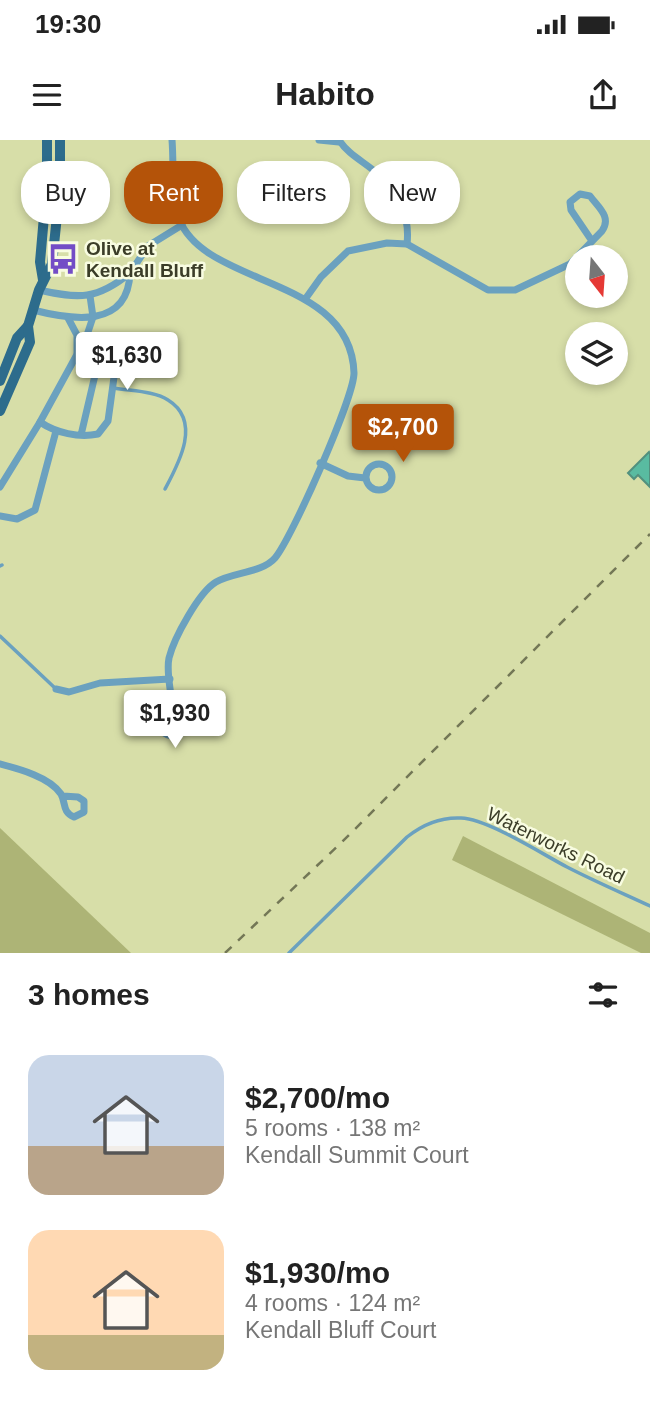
<!DOCTYPE html>
<html lang="en">
<head>
<meta charset="utf-8">
<style>
	:root { --surface:#fff; --page:#f6f6f6; --text:#222; --muted:#767676; --accent:#b45309 }
	body { margin:0; font-family:Arial,sans-serif; background:var(--page); color:var(--text); height:100vh; display:flex; flex-direction:column; font-size:26px; white-space:nowrap }
	* { box-sizing:border-box; margin:0 }
	p { font-size:23px; color:var(--muted) }
	.icon { flex:none; width:38px; height:38px; fill:none; stroke:currentColor; stroke-width:2; stroke-linecap:round; stroke-linejoin:round }
	.map { position:relative; height:813px; overflow:hidden }
	.drawer { display:flex; flex-direction:column; background:var(--surface); flex:1 }
	.drawer>* { flex:none }
	.guide { position:absolute; left:21px; top:21px; width:609px; height:63px; display:flex; gap:14px }
	.needle { width:46px; rotate:163deg }
	.controls { position:absolute; left:565px; top:105px; display:grid; gap:14px }
	.controls a { display:grid; place-items:center; width:63px; height:63px; border-radius:50%; background:var(--surface); box-shadow:0 4px 10px #0003; font-size:35px }
	.price { position:absolute; translate:-50% -60px; padding:0 16px; border-radius:7px; background:#fff; color:#222; font-size:23px; line-height:46px; filter:drop-shadow(0 2px 4px #0008) }
	.price::after { content:''; position:absolute; left:50%; top:42px; width:21px; height:16px; margin-left:-10px; background:inherit; clip-path:polygon(0 0,100% 0,50% 100%) }
	.price.active { background:var(--accent); color:#fff }
	ul { padding:0; list-style:none }
	li { display:flex; align-items:center; gap:21px; height:175px; padding:0 28px }
	li span { display:grid; place-items:center; flex:none; width:196px; height:140px; border-radius:21px; color:#555 }
	li>.icon { margin-inline-start:auto }
	span .icon { width:84px; height:84px; fill:#fffc; stroke-width:1 }
	li b { font-size:30px }
	h2 { display:flex; justify-content:space-between; align-items:center; height:84px; padding:0 28px; font-size:30px }
	.pill { padding:0 24px; border-radius:28px; background:var(--surface); box-shadow:0 4px 10px #0003; font-size:24px; line-height:63px }
	.pill.active { background:var(--accent); color:#fff }
	.status { display:flex; justify-content:space-between; align-items:center; height:49px; padding:0 35px; background:var(--surface); direction:ltr }
	.status svg { height:19px; fill:currentColor }
	header { display:flex; justify-content:space-between; align-items:center; height:91px; padding:0 28px; background:var(--surface); font-size:32px; font-weight:600 }
	.map>svg:first-child { display:block }
	.green { fill:#adb476 }
	.building { fill:#59bba1; stroke:#52907e; stroke-width:2 }
	.lines { fill:none; stroke-linecap:round; stroke-linejoin:round }
	.service { stroke:#6ba1bf; stroke-width:3.5 }
	.minor { stroke:#6ba1bf; stroke-width:7 }
	.primary { stroke:#2d6c8c; stroke-width:10 }
	.rail { stroke:#737756; stroke-width:2.5; stroke-dasharray:9 9; stroke-linecap:butt }
	.labels { text-anchor:middle; stroke-width:5; stroke-linejoin:round; paint-order:stroke }
	.poi-label { font-size:19px; font-weight:bold; fill:#3b3d28; stroke:#f8fce1; text-anchor:start }
	.street-label { font-size:19px; fill:#3b3d28; stroke:#f8fce1 }
</style>
</head>
<body>
<div class="status"><b>19:30</b><svg viewBox="0 0 49 12"><path d="M0 12V9h3v3zM5 12V6h3v6zM10 12V3h3v9zM15 12V0h3v12zM26 1h20v11H26zM47 4h2v5h-2z"/></svg></div>
<header><svg class="icon" aria-label="menu" viewBox="0 0 24 24"><path d="M4 6h16M4 12h16M4 18h16"/></svg>Habito<svg class="icon" aria-label="share" viewBox="0 0 24 24"><path d="M12 15V3M7 8l5-5 5 5M5 13v7h14v-7"/></svg></header>
<div class="map">
<svg width="650" height="813" viewBox="0 0 650 813">
	<rect width="100%" height="100%" fill="#d7dea8"/>
	<g class="green">
		<path d="M0 688 131 813H0Z"/>
		<path d="M463 696 650 793V813H641L452 720Z"/>
	</g>
	<path class="building" d="M649 312 650 314V347L638 335 634 339 628 333Z"/>
	<g class="lines">
		<g class="service">
			<path d="M114 248C130 251 155 251 168 260 202 281 179 323 165 349"/>
			<path d="M0 426 2 425"/>
			<path d="M0 496 56 549"/>
			<path d="M289 813 407 697C422 685 441 677 461 678 488 679 542 714 567 727 594 741 622 753 650 766"/>
		</g>
		<g class="minor">
			<path d="M172 0C174 24 171 57 179 79 206 148 351 135 354 233 354 257 292 398 275 418 262 433 233 432 216 442 199 452 174 498 169 518 166 532 171 550 172 565"/>
			<path d="M319 0 339 2"/>
			<path d="M339 0C349 16 367 23 380 36 400 54 410 78 407 104"/>
			<path d="M130 133 148 106 182 85"/>
			<path d="M306 158 321 137 348 111 387 103 407 104 488 150H515L570 124 602 91C612 77 598 67 590 56L580 54 570 62 571 70 592 101"/>
			<path d="M33 170C72 180 128 189 130 133 97 160 79 159 39 150"/>
			<path d="M68 178 77 195V213"/>
			<path d="M40 282C56 293 79 298 98 294L108 281 115 230 101 227 96 231 81 295"/>
			<path d="M320 323 348 336 365 338"/>
			<circle cx="379" cy="337" r="13"/>
			<path d="M0 347 40 282 86 198 93 177 90 156"/>
			<path d="M0 376 17 379 35 370 56 291"/>
			<path d="M56 549 69 552 100 543 170 539"/>
			<circle cx="173" cy="581" r="15"/>
			<path d="M0 624C19 629 50 637 61 654 66 663 62 672 74 677L84 672V661L78 657 63 656"/>
		</g>
		<g class="primary">
			<path d="M43 140 40 122 47 42V0"/>
			<path d="M0 241 17 198 28 186"/>
			<path d="M0 271 30 202 28 186 39 150 52 124 60 47V0"/>
		</g>
		<path class="rail" d="M225 813 342 702 650 394"/>
	</g>
	<defs>
		<symbol id="bus-bare" viewBox="-9 -9 18 18"><path d="M-5-6H5V4H4V6H2V4H-2V6H-4V4H-5ZM-3.5-4V0h7V-4ZM-3.5 1.2v1.5H-2V1.2ZM2 1.2v1.5H3.5V1.2Z" fill="#734dc6" stroke="#f8fce1" stroke-width="2.5" paint-order="stroke"/></symbol>
	</defs>
	<g fill-rule="evenodd">
		<use href="#bus-bare" x="41" y="97" width="44" height="44"/>
	</g>
	<g class="labels">
		<g class="poi-label">
			<text x="86" y="115">Olive at<tspan x="86" dy="22">Kendall Bluff</tspan></text>
		</g>
		<g class="street-label">
			<text transform="translate(556 705) rotate(26)" y="7">Waterworks Road</text>
		</g>
	</g>
</svg>
<div class="controls">
<a><svg class="needle" viewBox="-14 -14 28 28"><path d="M0-13l5 13h-10z" fill="#e53935"/><path d="M0 13l5-13h-10z" fill="#767676"/></svg></a>
<a><svg class="icon" aria-label="layers" viewBox="0 0 24 24"><path d="M12 4l9 5-9 5-9-5zM3 14l9 5 9-5"/></svg></a>
</div>
<b class="price" style="left:127px;top:252px">$1,630</b>
<b class="price active" style="left:403px;top:324px">$2,700</b>
<b class="price" style="left:175px;top:610px">$1,930</b>
<div class="guide">
<a class="pill">Buy</a>
<a class="pill active">Rent</a>
<a class="pill">Filters</a>
<a class="pill">New</a>
</div>
</div>
<section class="drawer">
<h2>3 homes<svg class="icon" aria-label="filters" viewBox="0 0 24 24"><path d="M4 7h16M4 17h16"/><circle cx="9" cy="7" r="2"/><circle cx="15" cy="17" r="2"/></svg></h2>
<ul>
<li><span style="background:linear-gradient(#c9d6e8 65%,#b9a48a 0)"><svg class="icon" aria-label="home" viewBox="0 0 24 24"><path d="M3 11l9-7 9 7M6 9v11h12V9"/></svg></span><div><b>$2,700/mo</b><p>5 rooms · 138 m²</p><p>Kendall Summit Court</p></div></li>
<li><span style="background:linear-gradient(#ffd9b3 75%,#c2b280 0)"><svg class="icon" aria-label="home" viewBox="0 0 24 24"><path d="M3 11l9-7 9 7M6 9v11h12V9"/></svg></span><div><b>$1,930/mo</b><p>4 rooms · 124 m²</p><p>Kendall Bluff Court</p></div></li>
</ul>
</section>
</body>
</html>
